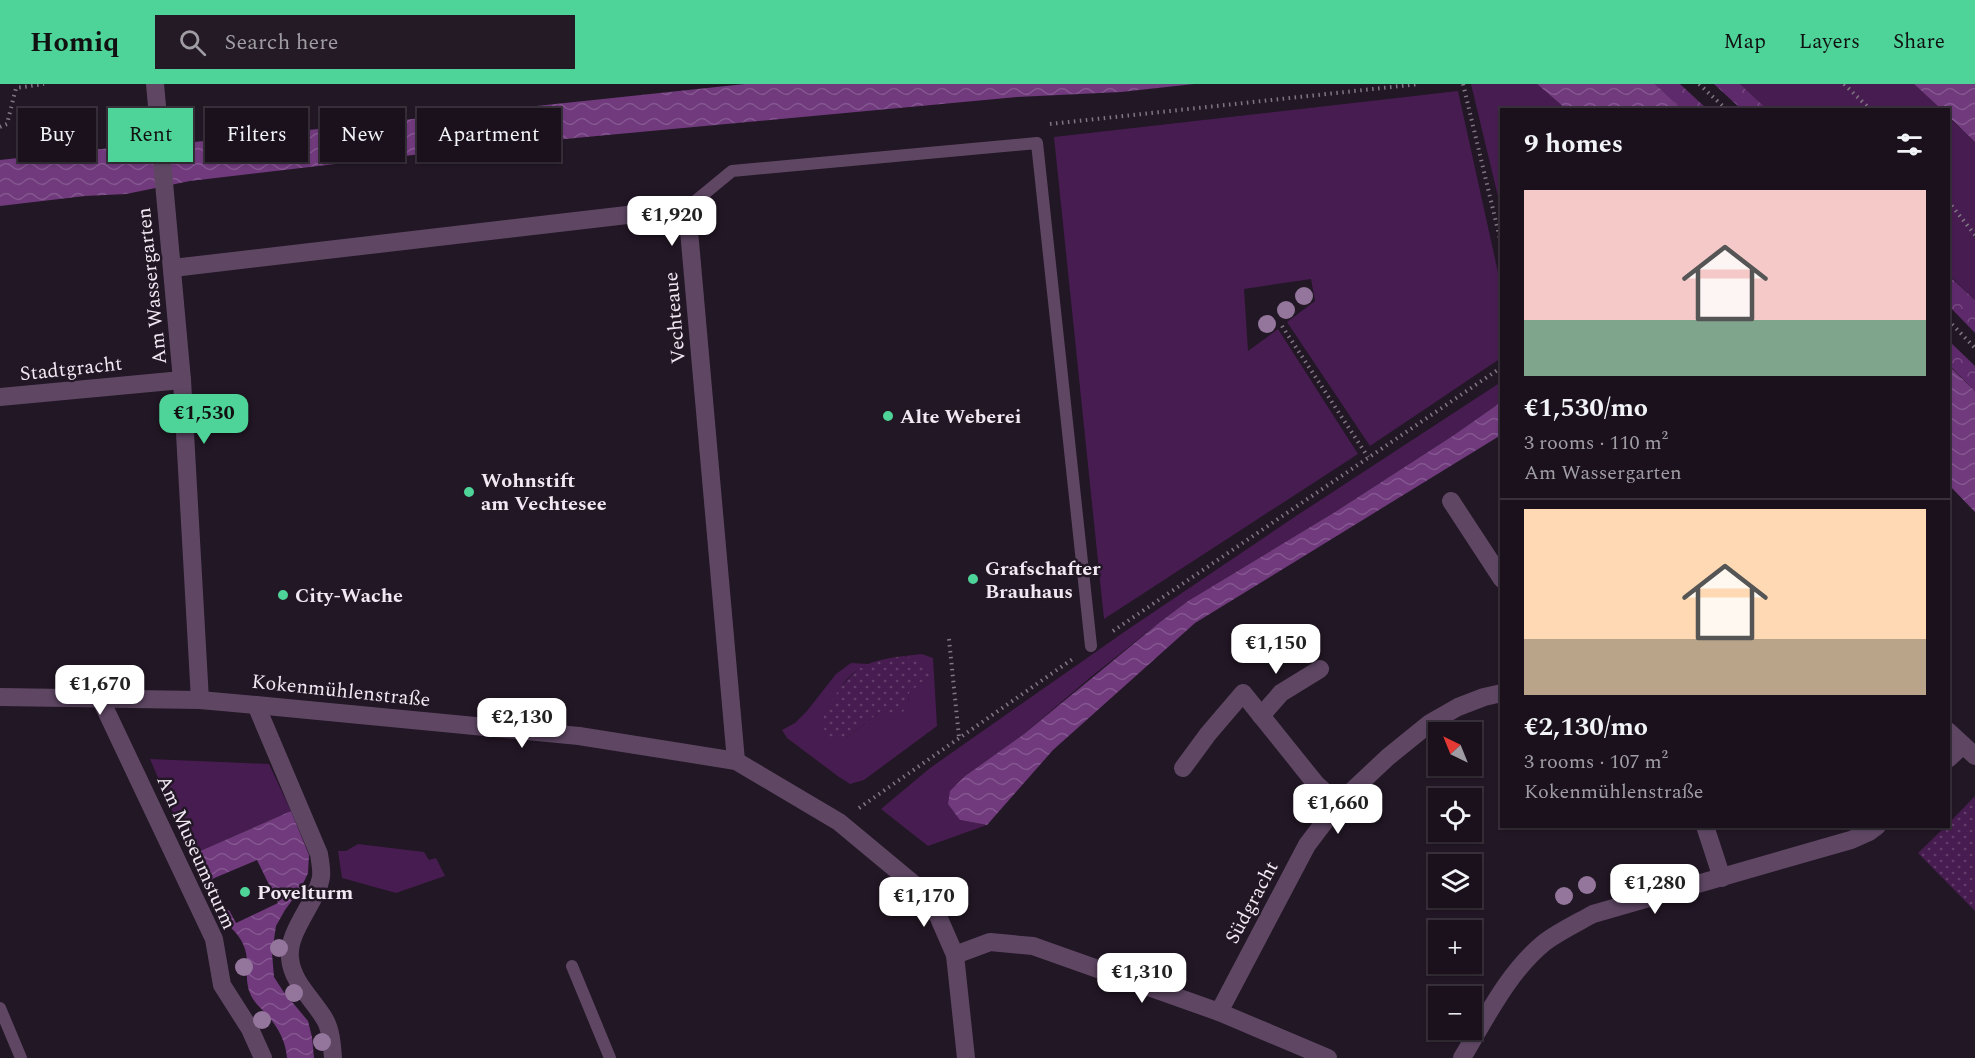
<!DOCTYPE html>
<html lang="en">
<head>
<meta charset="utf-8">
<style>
	:root { --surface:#1a111c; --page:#231a25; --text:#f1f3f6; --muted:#9f9da3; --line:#38313b; --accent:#4ed399 }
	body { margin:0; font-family:Spectral,serif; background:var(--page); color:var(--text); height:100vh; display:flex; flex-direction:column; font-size:22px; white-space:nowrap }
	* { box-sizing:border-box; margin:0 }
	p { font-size:20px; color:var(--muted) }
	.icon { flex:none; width:33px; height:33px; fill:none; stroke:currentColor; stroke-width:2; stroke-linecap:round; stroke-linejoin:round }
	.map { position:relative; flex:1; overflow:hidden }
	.details { position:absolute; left:1500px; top:24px; width:450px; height:720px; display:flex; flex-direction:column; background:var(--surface); border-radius:0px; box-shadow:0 2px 4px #0004,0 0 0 2px var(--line) }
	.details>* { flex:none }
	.banner { position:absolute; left:18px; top:24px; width:570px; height:54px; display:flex; gap:12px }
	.needle { width:39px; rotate:317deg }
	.tools { position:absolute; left:1428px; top:638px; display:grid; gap:12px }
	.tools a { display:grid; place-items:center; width:54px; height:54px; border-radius:0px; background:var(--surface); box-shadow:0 2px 4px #0004,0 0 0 2px var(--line); font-size:30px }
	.price { position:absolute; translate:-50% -51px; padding:0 14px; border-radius:12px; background:#fff; color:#222; font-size:20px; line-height:39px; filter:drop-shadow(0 2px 3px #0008) }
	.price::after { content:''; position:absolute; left:50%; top:36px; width:18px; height:14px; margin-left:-9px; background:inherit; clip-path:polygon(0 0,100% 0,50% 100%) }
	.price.selected { background:var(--accent); color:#111 }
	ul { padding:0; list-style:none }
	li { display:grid; align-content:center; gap:12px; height:318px; padding:0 24px }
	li+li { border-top:2px solid var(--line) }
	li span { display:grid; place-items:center; height:186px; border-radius:0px; color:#555 }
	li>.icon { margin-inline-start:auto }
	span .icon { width:108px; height:108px; fill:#fffc; stroke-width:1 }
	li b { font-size:26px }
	h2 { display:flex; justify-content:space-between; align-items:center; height:72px; padding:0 24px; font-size:26px }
	.tag { padding:0 21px; border-radius:0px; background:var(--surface); box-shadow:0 2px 4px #0004,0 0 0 2px var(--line); font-size:21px; line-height:54px }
	.tag.selected { background:var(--accent); color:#111 }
	header { display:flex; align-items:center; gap:36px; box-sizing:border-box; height:84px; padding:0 30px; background:var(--accent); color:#111 }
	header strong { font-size:28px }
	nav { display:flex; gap:33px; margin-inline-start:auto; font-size:21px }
	.search { width:420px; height:54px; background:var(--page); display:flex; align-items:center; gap:15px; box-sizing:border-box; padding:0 21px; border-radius:0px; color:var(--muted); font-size:22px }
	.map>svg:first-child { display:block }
	.green { fill:#471c50 }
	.forest { fill:url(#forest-crowns) }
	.park { fill:url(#park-dots) }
	.water { fill:url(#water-waves) }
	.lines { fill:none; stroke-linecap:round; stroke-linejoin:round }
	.path { stroke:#817783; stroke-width:4; stroke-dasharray:1.5 4.5; stroke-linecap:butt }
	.lane { stroke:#5f4764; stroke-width:12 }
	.street { stroke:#5f4764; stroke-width:18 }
	.tree { fill:#94769c }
	.poi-dot { fill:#4ed399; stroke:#221725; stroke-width:2 }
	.labels { text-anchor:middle; stroke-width:5; stroke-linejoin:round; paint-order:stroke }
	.street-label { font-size:20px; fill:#f0e8f2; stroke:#221725 }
	.poi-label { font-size:20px; font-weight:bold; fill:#f0e8f2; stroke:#221725; text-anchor:start }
</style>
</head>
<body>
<header>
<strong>Homiq</strong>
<div class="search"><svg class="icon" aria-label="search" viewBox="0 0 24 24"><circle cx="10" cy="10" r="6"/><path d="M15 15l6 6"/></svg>Search here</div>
<nav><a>Map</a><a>Layers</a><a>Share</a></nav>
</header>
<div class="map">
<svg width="1975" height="974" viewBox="0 0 1975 974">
	<defs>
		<pattern id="forest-crowns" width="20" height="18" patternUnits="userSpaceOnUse" patternTransform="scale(1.5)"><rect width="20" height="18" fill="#5f2a6c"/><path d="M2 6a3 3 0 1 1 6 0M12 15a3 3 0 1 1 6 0" fill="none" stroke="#764981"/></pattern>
		<pattern id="park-dots" width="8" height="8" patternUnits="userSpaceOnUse" patternTransform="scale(1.5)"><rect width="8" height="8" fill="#471c50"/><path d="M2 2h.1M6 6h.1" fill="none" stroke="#623d6a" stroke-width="1.8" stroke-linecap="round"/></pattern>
		<pattern id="water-waves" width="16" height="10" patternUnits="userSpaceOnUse" patternTransform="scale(1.5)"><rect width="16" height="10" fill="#703a7d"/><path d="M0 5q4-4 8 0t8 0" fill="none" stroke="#855690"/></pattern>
	</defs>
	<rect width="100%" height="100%" fill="#221725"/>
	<g class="green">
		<path d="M1471 0H1537L1566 25 1502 26 1501 125Z"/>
		<path d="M1740 0H1914L1941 25H1767Z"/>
		<path d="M1458 7 1501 202V274L1370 362 1287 238 1315 217 1311 195 1244 205 1248 267 1278 245 1358 370 1104 535 1054 53Z"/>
		<path d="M1948 33 1975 58V216L1949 191Z"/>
		<path d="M1501 298V318L1454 351 1335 428 1188 517 1160 538 1092 592 1024 650 965 692 960 736 987 741 928 762 881 725 930 684 1127 546 1296 432Z"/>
		<path d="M922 570 933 574 937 642 864 696 850 700 839 693 787 654 782 646 795 639 807 627 836 590 851 579 869 580C859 584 844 594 841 606 839 613 845 644 846 654L881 627 908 618 914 575 904 572Z"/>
		<path d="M150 675 269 680 291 727 191 771Z"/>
		<path d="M358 760 424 768 429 776 436 774 445 792 396 809 342 794 338 767H346Z"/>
	</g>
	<g class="forest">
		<path d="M1655 0H1680L1707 25H1682Z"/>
		<path d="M1714 0H1740L1767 25H1741Z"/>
		<path d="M1948 191 1975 216V249L1949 222Z"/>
		<path d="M1948 256 1975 282V307L1949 281Z"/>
	</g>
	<g class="park">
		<path d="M904 572 914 575 930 591 909 609 908 618 904 627 890 633 881 627 846 654 839 655 829 654C825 648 823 643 823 636 824 623 850 589 862 583 875 576 889 574 904 572Z"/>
		<path d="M1975 712V827L1918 769 1945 743 1948 742 1949 739Z"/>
	</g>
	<g class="water">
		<path d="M745 0H1194L1121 8 1017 13 490 62 190 97 126 110 85 112 0 122V76L120 63 185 59Z"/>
		<path d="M1537 0H1655L1682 25H1566Z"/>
		<path d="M1914 0H1975V58L1949 33 1948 26 1941 25Z"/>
		<path d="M1948 281 1975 307V428L1949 401Z"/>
		<path d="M1501 318V351L1195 539 1053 666 987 741 960 736 948 720 950 707 965 692 1024 650 1160 538 1188 517 1335 428 1454 351Z"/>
		<path d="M291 727 309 771 308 789 301 804 285 826 276 842 272 869 274 893 283 907 308 937 312 953 314 974H287C286 957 277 941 265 929 261 924 256 920 253 915 241 896 252 878 243 860 239 850 227 840 219 831L229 826 236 839 278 819 257 776 212 795 218 808 208 813 191 771Z"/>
	</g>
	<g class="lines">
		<g class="path">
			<path d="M1463 0 1502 163"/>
			<path d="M1699 0 1727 26"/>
			<path d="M1844 0 1871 26"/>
			<path d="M1050 40 1419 0"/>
			<path d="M0 43 7 40 16 4 44 0"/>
			<path d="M1948 117 1975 151"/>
			<path d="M1948 236 1975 264"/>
			<path d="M1282 242 1368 373"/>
			<path d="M1113 547 1502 283"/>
			<path d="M949 555 959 653"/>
			<path d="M859 724 1074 574"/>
		</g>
		<g class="lane">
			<path d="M687 124 732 87 1037 59 1091 562"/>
			<path d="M572 882 610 974"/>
			<path d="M0 924 21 974"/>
		</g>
		<g class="street">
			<path d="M155 0 182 296 200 616"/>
			<path d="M173 184 687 124 736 677"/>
			<path d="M0 313 182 296"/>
			<path d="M1451 417 1502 495"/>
			<path d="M0 613 200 616 256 621 579 652 736 677 839 738 916 802 938 832 955 871 966 974"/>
			<path d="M100 614 214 855 222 901 250 945 263 974"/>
			<path d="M256 621 319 770C320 777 322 786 321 793 317 818 287 847 290 874 292 898 312 914 324 934 331 945 332 961 333 974"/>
			<path d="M1261 632 1281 609 1320 585"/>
			<path d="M1948 647 1975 672"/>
			<path d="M1948 675 1963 661"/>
			<path d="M1183 684 1208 650 1243 609 1316 700 1338 720"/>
			<path d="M1705 742 1722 794"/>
			<path d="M955 871 990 858 1033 862 1219 928 1328 974"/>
			<path d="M1219 928 1307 761 1338 720 1388 673 1430 639 1458 623 1484 613 1502 609"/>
			<path d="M1462 974C1486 934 1508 888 1545 858 1560 847 1577 839 1593 830L1851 756 1869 748 1877 742"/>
		</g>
	</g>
	<g class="tree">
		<circle cx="1304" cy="212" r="9"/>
		<circle cx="1286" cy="226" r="9"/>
		<circle cx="1267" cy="240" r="9"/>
		<circle cx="1587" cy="801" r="9"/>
		<circle cx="1564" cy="812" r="9"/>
		<circle cx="279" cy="864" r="9"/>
		<circle cx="244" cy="883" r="9"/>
		<circle cx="294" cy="909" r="9"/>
		<circle cx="262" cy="936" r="9"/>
		<circle cx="322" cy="958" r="9"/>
	</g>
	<g class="poi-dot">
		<circle cx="888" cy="332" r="6"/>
		<circle cx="469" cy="408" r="6"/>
		<circle cx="973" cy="495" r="6"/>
		<circle cx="283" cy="511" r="6"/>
		<circle cx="245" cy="808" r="6"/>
	</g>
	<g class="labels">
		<g class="street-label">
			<text transform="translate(151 202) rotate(-96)" y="7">Am Wassergarten</text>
			<text transform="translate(674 234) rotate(-95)" y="7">Vechteaue</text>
			<text transform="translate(71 284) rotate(-6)" y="7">Stadtgracht</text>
			<text transform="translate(341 606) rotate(6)" y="7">Kokenmühlenstraße</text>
			<text transform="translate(197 768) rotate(66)" y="7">Am Museumsturm</text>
			<text transform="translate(1251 818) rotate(-62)" y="7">Südgracht</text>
		</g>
		<g class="poi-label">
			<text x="900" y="339">Alte Weberei</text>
			<text x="481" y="403">Wohnstift<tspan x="481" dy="23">am Vechtesee</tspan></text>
			<text x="985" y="491">Grafschafter<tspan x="985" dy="23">Brauhaus</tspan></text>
			<text x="295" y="518">City-Wache</text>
			<text x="257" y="815">Povelturm</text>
		</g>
	</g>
</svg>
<div class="tools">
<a><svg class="needle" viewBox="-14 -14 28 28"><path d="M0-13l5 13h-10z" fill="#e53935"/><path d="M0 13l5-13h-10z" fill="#9f9da3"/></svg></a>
<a><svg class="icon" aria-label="locate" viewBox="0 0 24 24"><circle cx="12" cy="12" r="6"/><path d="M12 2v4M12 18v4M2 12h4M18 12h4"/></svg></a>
<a><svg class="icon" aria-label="layers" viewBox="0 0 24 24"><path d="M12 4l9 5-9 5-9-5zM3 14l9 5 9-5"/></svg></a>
<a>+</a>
<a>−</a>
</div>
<b class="price" style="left:672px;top:163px">€1,920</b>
<b class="price selected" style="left:204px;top:361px">€1,530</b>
<b class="price" style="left:1276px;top:591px">€1,150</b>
<b class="price" style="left:100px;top:632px">€1,670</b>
<b class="price" style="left:522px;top:665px">€2,130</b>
<b class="price" style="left:1338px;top:751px">€1,660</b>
<b class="price" style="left:1655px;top:831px">€1,280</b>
<b class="price" style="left:924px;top:844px">€1,170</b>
<b class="price" style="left:1142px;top:920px">€1,310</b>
<div class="banner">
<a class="tag">Buy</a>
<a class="tag selected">Rent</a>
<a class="tag">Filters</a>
<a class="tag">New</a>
<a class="tag">Apartment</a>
</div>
<section class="details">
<h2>9 homes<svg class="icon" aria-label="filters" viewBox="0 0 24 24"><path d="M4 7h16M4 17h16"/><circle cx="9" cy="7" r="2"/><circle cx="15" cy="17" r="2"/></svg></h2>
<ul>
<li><span style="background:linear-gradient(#f6c9c9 70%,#7fa58c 0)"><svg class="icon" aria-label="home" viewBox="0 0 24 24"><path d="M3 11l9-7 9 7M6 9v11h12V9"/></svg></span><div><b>€1,530/mo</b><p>3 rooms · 110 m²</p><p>Am Wassergarten</p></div></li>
<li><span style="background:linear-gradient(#ffd9b3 70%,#b9a48a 0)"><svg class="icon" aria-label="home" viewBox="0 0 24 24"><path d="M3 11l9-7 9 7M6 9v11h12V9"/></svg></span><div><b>€2,130/mo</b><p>3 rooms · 107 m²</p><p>Kokenmühlenstraße</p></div></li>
</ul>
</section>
</div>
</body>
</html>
